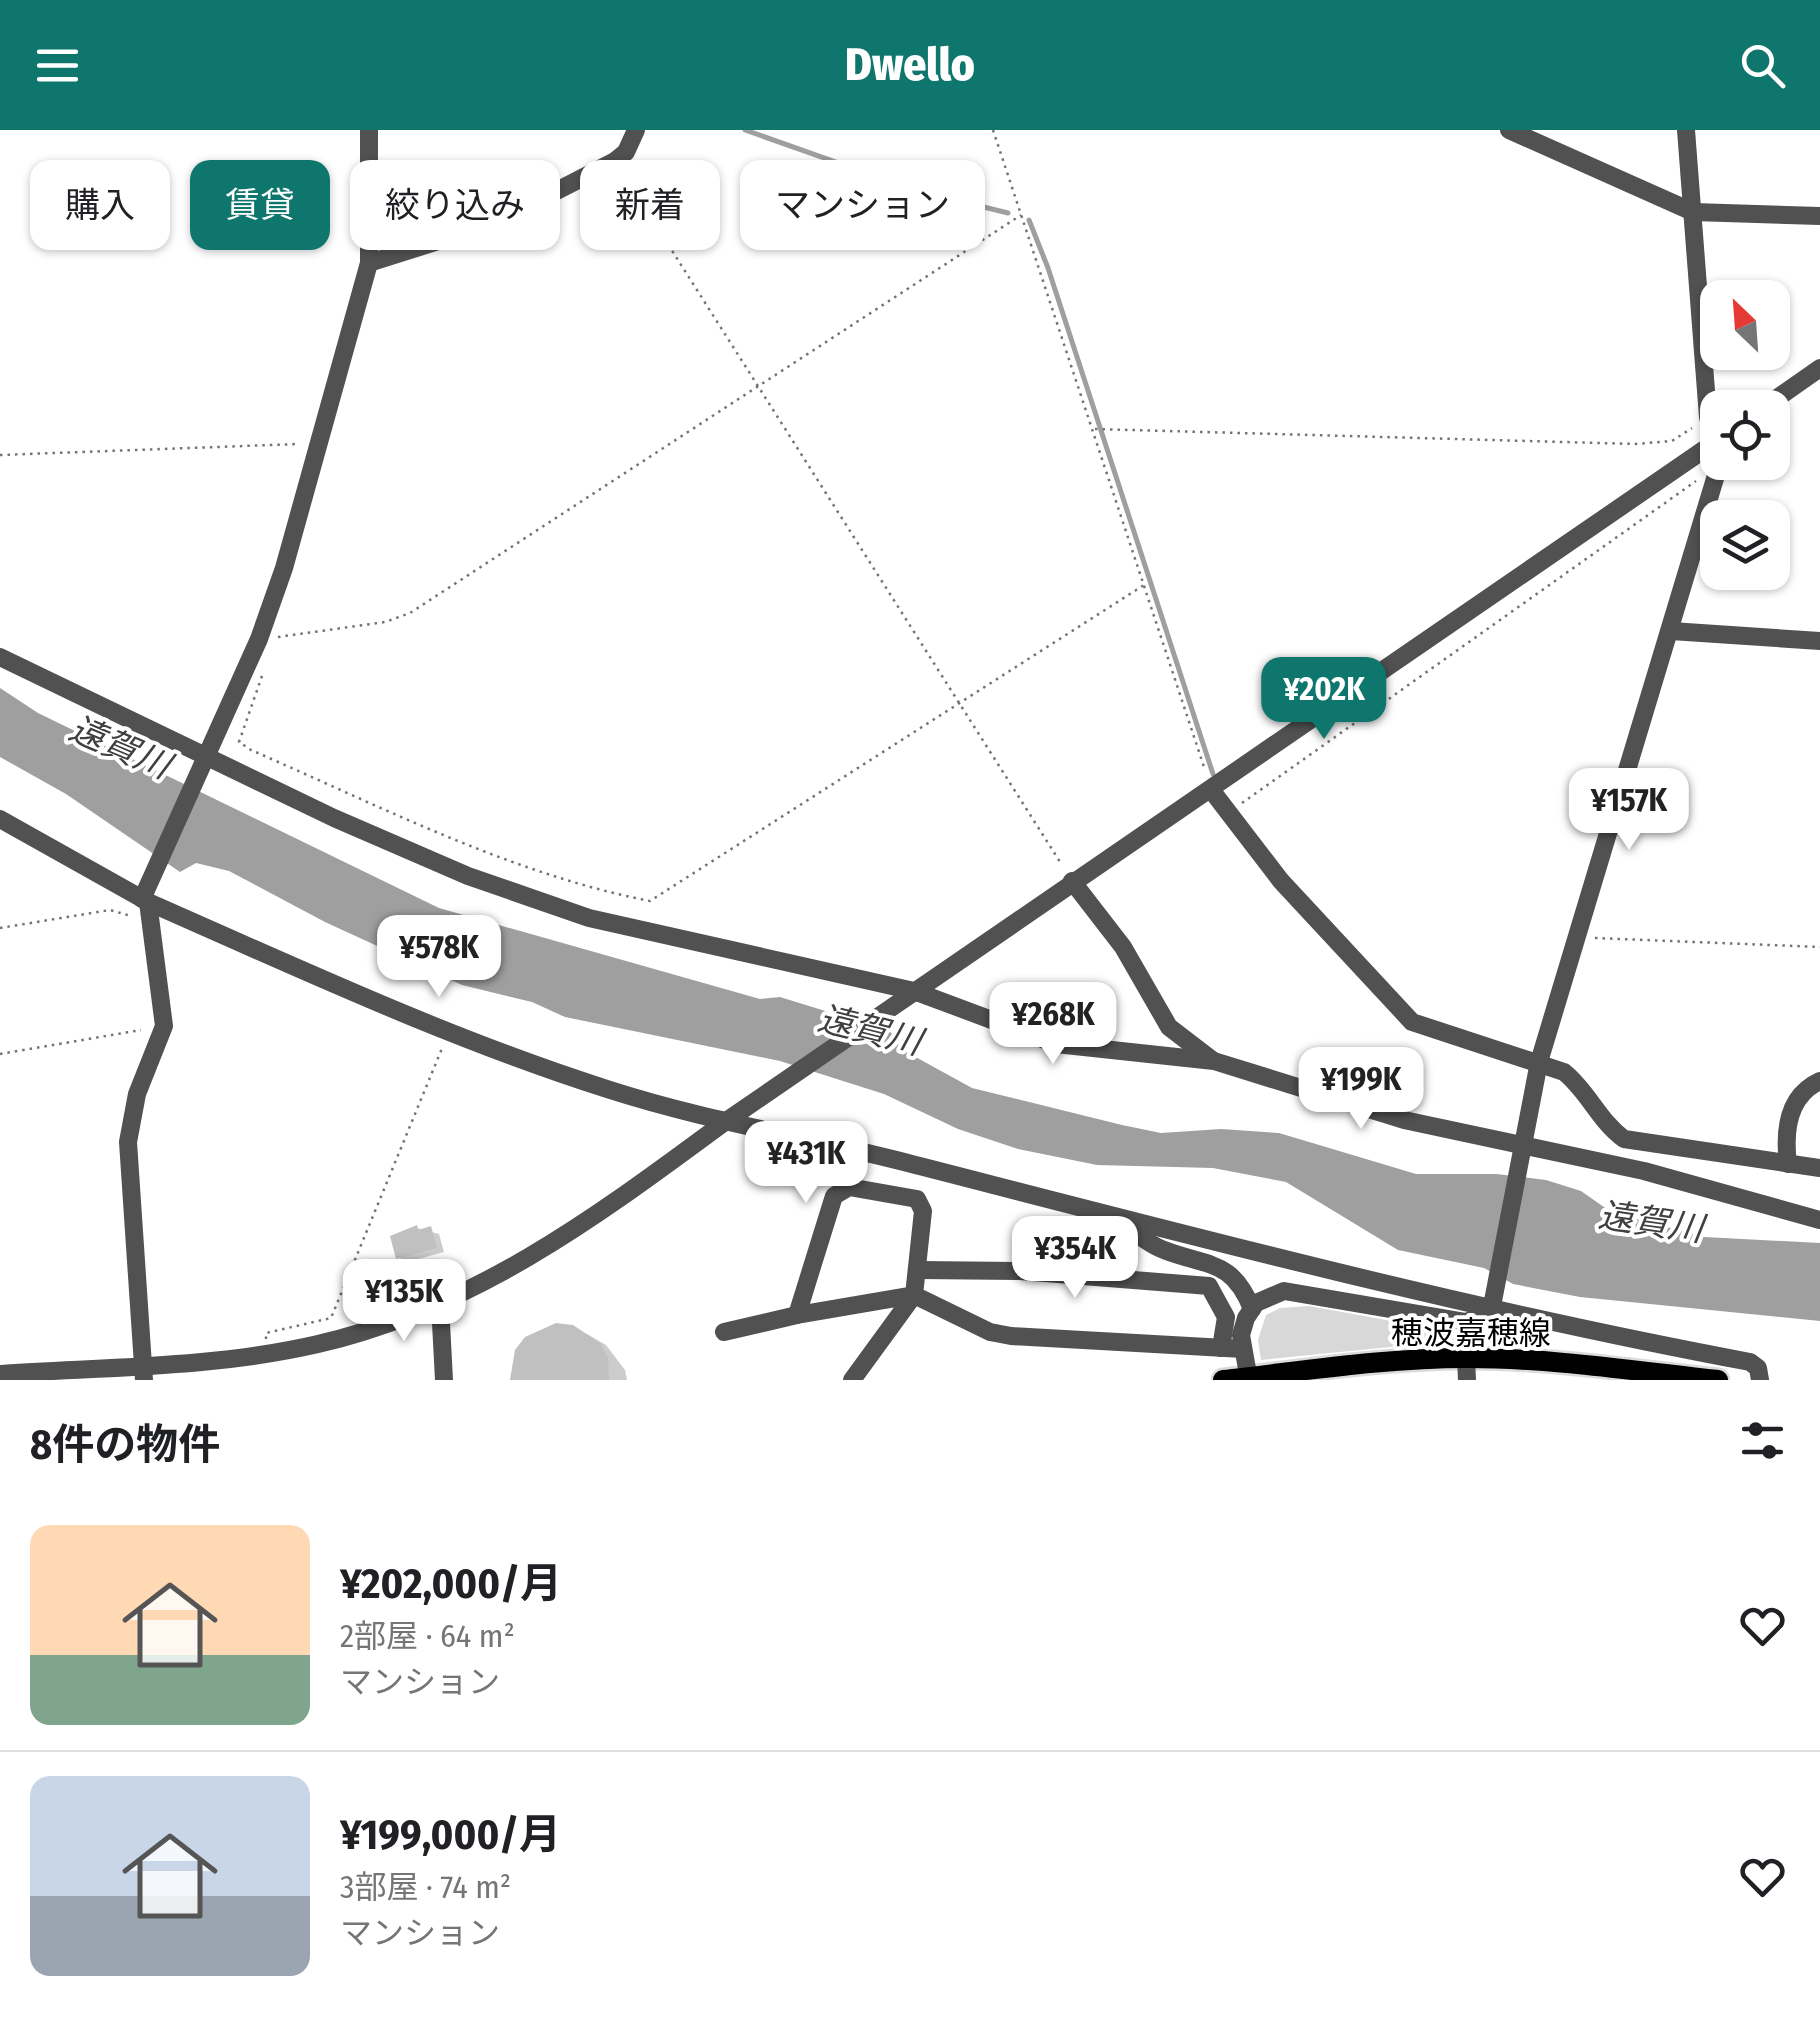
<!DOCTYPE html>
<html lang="ja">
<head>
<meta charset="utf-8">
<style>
	:root { --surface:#fff; --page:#f6f6f6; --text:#202124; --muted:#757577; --line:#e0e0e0; --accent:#0f766e }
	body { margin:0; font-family:"Fira Sans Condensed","Noto Sans JP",sans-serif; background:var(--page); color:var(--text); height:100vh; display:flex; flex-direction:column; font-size:38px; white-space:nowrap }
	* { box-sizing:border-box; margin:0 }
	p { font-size:32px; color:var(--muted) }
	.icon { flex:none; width:55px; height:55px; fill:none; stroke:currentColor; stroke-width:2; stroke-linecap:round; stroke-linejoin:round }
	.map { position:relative; height:1250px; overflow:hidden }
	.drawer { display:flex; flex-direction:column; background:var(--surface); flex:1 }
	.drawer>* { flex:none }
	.top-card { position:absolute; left:30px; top:30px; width:1000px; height:90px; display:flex; gap:20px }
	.needle { width:65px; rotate:335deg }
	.tools { position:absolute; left:1700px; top:150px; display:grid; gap:20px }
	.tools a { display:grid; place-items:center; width:90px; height:90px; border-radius:20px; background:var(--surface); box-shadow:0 2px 8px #0004; font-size:50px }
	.price { position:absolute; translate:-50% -85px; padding:0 22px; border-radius:20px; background:#fff; color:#222; font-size:32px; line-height:65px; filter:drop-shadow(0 2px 5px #0008) }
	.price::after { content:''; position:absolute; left:50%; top:60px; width:30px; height:22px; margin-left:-15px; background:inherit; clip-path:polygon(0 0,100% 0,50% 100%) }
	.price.active { background:var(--accent); color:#fff }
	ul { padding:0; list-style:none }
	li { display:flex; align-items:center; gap:30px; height:250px; padding:0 30px }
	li+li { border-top:2px solid var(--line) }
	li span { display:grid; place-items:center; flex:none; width:280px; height:200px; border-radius:20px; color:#555 }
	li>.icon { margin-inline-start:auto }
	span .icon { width:120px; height:120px; fill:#fffc; stroke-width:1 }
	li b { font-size:42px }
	h2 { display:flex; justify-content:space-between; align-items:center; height:120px; padding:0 30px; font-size:42px }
	.chip { padding:0 35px; border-radius:20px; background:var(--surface); box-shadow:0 2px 8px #0004; font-size:35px; line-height:90px }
	.chip.active { background:var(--accent); color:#fff }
	header { display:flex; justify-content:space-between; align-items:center; height:130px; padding:0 30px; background:var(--accent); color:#fff; font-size:45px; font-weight:800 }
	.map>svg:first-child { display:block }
	.green { fill:#d8d8d8 }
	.water { fill:#9f9f9f }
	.shadow { fill:#0003 }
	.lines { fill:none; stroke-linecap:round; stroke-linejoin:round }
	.stream { stroke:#9f9f9f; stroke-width:5 }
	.building { fill:#c0c0c0 }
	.major-casing { stroke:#dbdbdb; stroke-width:25 }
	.path { stroke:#737373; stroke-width:2.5; stroke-dasharray:2.5 5; stroke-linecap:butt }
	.minor { stroke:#515151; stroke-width:18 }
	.major { stroke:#000; stroke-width:20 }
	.labels { text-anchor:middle; stroke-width:8; stroke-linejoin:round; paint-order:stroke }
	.street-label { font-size:32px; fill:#000; stroke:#fff }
	.water-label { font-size:35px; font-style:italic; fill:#404040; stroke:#fff }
</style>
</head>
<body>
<header><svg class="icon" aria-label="menu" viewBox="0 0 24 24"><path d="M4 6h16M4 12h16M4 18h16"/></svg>Dwello<svg class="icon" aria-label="search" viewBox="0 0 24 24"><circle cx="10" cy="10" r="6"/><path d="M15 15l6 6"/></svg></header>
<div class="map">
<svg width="1820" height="1250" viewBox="0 0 1820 1250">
	<rect width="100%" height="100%" fill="#fff"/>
	<path class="green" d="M1309 1176 1507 1212 1420 1214 1261 1230 1258 1210 1266 1185 1280 1178Z"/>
	<path class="water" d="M0 558 38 583 439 778 760 869 780 867 890 901 901 919 972 958 1122 995 1161 1003 1221 999 1279 1003 1416 1044H1496L1546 1050 1581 1061 1611 1082 1704 1107 1820 1113V1191L1580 1167 1513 1154 1484 1138 1398 1120 1286 1052 1213 1038 1097 1035 1018 1019 958 999 884 964 780 931 565 887 532 872 462 855 325 792 229 741 196 733 180 742 66 664 0 627Z"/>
	<g class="shadow">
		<path d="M417 1098 439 1104 444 1122 407 1132 398 1127Z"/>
		<path d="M556 1196 587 1204 606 1215 625 1240 627 1250H515L512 1237 527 1209Z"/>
	</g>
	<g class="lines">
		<g class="stream">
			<path d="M745 0 915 60 1008 83"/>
			<path d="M1029 90 1048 138 1213 644"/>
		</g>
	</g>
	<g class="building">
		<path d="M417 1095 418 1100 431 1096 437 1118 396 1129 390 1106Z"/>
		<path d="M556 1193 573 1195 600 1213 608 1228 609 1250H510L515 1220 525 1207Z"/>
	</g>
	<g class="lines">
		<defs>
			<path id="major" d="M1223 1250C1304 1241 1385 1228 1467 1228 1550 1228 1635 1241 1718 1250"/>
		</defs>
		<use href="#major" class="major-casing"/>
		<g class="path">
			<path d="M993 0 1205 640"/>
			<path d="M624 45 1062 735"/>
			<path d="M1095 299 1635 314 1672 311 1692 298"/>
			<path d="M0 325 298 314"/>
			<path d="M278 507 385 492 410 483 1021 85"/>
			<path d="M262 546 239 612 251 620C380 676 511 744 650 771L1144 455"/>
			<path d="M1242 673 1696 351"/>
			<path d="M0 798 110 780 131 786"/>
			<path d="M1595 808 1820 817"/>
			<path d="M0 924 141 900"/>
			<path d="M266 1209V1203L331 1188 443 916"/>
		</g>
		<g class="minor">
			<path d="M1509 0 1693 82 1820 86"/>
			<path d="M1686 0 1708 287 1717 322"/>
			<path d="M369 133 492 94 615 31 626 22 636 0"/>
			<path d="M1763 278 1820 238"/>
			<path d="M1671 501 1820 511"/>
			<path d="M0 527 334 688 468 746 589 788 914 861 1056 914 1214 931 1404 990 1644 1041 1820 1090"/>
			<path d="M1212 661 1281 751 1412 892 1564 942C1588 961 1599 991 1624 1009L1820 1038"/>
			<path d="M0 689 148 772 164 896 137 964 128 1012 144 1250"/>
			<path d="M1072 751 1123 817 1169 897 1212 930"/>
			<path d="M142 769 259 509 284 438 369 133V0"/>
			<path d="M148 772C298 838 450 909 607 959 706 991 807 1007 908 1033 1188 1105 1466 1179 1750 1232L1758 1238 1760 1250"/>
			<path d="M1788 1034C1784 1002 1787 966 1820 951"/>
			<path d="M1123 1094C1135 1102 1149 1115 1164 1120 1208 1137 1232 1129 1252 1179"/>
			<path d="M917 1140 1020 1141 1209 1156 1226 1187 1221 1218"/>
			<path d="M440 1174 444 1250"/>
			<path d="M724 1202 797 1185"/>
			<path d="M1466 1228 1467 1250"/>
			<path d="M0 1244C105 1237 215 1238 318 1214 474 1178 596 1087 722 994L1718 310"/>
			<path d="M852 1250 914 1165 923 1081 917 1069 849 1057 834 1066 797 1185 914 1165 990 1202 1011 1206 1243 1219"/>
			<path d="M1249 1250 1241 1205 1246 1188 1256 1173 1284 1161 1466 1192 1480 1187 1493 1171 1539 932 1720 332"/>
		</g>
		<use href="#major" class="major"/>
	</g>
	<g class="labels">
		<g class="street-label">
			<text x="1471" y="1214">穂波嘉穂線</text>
		</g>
		<g class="water-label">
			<text transform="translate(120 617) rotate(23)" y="12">遠賀川</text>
			<text transform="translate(870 900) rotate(14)" y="12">遠賀川</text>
			<text transform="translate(1651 1092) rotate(8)" y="12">遠賀川</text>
		</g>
	</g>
</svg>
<div class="tools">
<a><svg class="needle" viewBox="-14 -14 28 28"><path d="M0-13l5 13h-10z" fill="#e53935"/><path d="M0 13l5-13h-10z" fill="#757577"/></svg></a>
<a><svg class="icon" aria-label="locate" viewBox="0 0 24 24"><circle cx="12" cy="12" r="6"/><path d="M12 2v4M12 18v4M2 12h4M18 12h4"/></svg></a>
<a><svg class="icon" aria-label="layers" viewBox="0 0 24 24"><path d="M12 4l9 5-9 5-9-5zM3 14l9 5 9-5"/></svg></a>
</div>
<b class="price active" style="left:1324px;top:612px">¥202K</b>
<b class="price" style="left:1629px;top:723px">¥157K</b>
<b class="price" style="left:439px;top:870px">¥578K</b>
<b class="price" style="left:1053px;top:937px">¥268K</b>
<b class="price" style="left:1361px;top:1002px">¥199K</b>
<b class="price" style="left:806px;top:1076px">¥431K</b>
<b class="price" style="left:1075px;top:1171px">¥354K</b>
<b class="price" style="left:404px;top:1214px">¥135K</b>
<div class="top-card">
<a class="chip">購入</a>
<a class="chip active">賃貸</a>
<a class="chip">絞り込み</a>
<a class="chip">新着</a>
<a class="chip">マンション</a>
</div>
</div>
<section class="drawer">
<h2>8件の物件<svg class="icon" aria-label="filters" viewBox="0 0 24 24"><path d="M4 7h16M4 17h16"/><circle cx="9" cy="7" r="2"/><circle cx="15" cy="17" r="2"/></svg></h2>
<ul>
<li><span style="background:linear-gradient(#ffd9b3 65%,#7fa58c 0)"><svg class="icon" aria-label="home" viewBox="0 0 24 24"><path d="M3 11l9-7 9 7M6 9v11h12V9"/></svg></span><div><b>¥202,000/月</b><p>2部屋 · 64 m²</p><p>マンション</p></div><svg class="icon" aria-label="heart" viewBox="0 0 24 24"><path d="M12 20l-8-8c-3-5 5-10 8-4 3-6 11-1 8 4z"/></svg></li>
<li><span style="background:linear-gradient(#c9d6e8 60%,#9aa5b1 0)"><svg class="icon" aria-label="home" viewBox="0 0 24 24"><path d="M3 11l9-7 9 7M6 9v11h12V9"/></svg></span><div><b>¥199,000/月</b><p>3部屋 · 74 m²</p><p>マンション</p></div><svg class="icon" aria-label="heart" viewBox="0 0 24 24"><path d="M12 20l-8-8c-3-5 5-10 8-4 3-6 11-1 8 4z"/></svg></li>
</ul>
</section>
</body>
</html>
